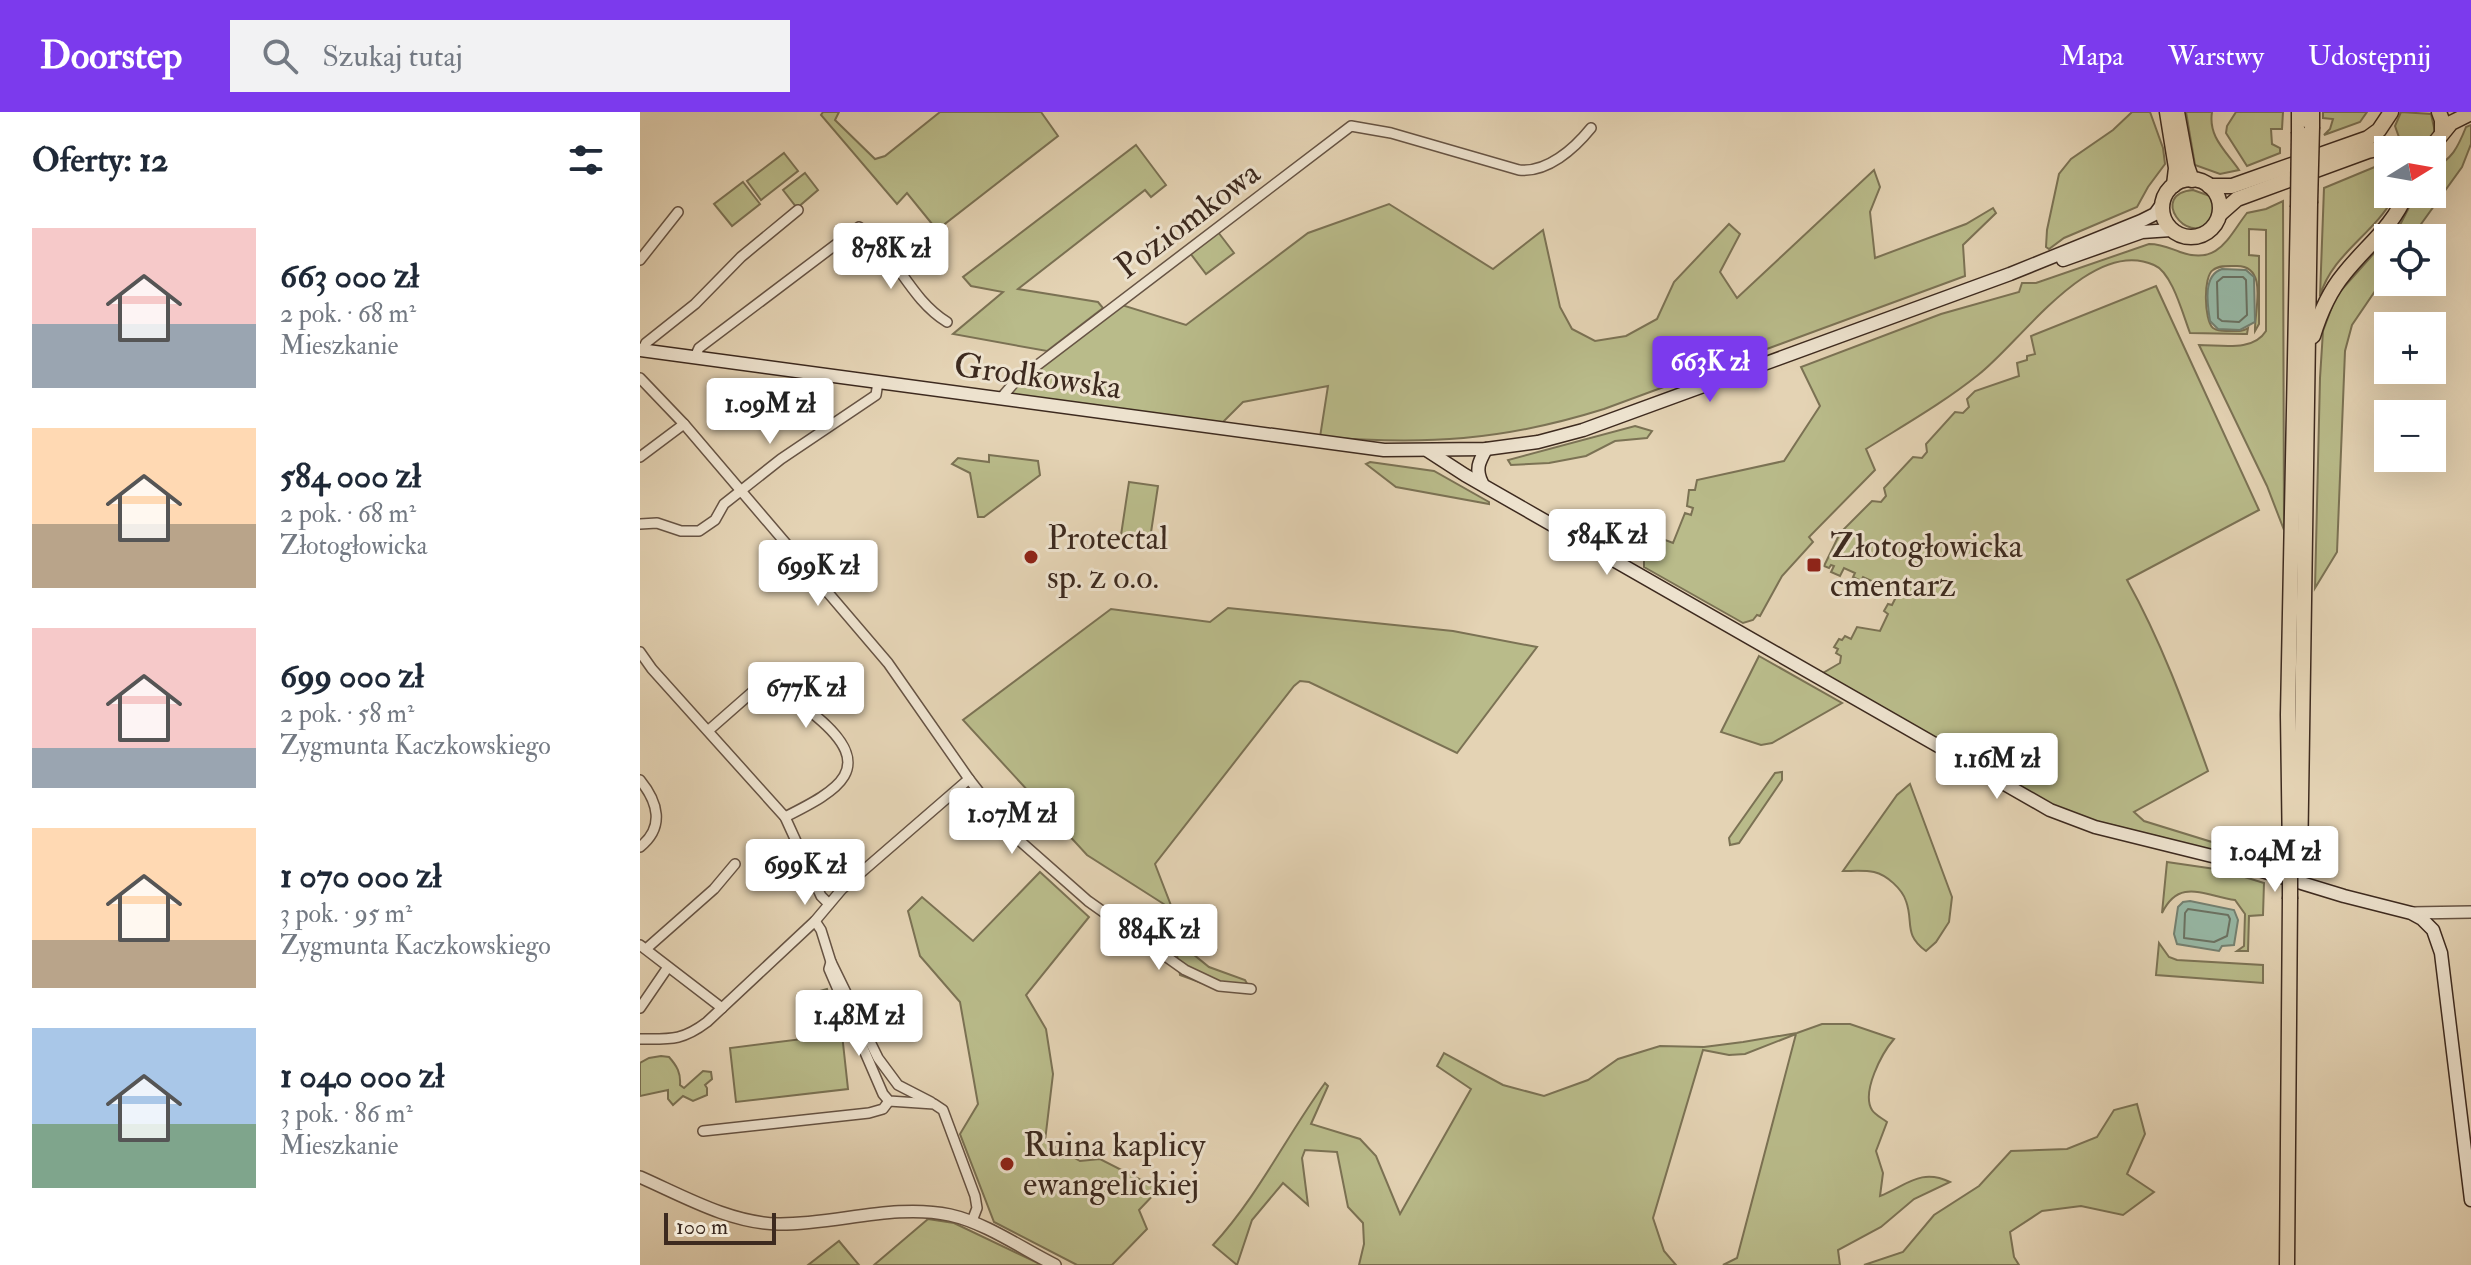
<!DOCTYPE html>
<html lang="pl">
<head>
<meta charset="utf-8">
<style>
	:root { --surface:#fff; --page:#f2f2f3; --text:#1f2937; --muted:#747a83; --accent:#7c3aed }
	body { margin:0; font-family:"IM FELL Double Pica",serif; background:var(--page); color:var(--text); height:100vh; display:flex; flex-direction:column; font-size:30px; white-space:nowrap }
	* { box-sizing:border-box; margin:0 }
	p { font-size:26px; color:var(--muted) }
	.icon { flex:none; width:44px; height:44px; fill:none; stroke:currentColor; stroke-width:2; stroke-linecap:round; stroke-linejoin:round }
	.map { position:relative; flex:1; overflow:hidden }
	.panel { display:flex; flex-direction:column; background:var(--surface); width:640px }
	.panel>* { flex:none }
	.needle { width:52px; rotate:79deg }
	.buttons { position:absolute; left:1734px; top:24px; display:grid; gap:16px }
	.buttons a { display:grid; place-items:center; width:72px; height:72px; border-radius:0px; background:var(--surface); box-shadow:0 8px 32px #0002; font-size:40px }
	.scale { position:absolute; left:24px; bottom:20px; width:112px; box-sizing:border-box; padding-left:8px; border:4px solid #3d2a1f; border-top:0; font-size:22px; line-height:28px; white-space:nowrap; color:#3d2a1f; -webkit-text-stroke:6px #ede2ce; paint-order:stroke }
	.price { position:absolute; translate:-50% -68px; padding:0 18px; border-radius:8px; background:#fff; color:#222; font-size:26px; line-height:52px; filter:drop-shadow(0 2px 4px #0008) }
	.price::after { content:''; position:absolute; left:50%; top:48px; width:24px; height:18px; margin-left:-12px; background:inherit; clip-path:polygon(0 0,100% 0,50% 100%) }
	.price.selected { background:var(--accent); color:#fff }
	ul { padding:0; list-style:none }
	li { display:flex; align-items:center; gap:24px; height:200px; padding:0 32px }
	li span { display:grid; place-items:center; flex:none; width:224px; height:160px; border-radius:0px; color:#555 }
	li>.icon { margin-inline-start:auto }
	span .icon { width:96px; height:96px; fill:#fffc; stroke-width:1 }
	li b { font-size:34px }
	h2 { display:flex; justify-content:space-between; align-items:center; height:96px; padding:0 32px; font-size:34px }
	header { display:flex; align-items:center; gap:48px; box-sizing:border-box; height:112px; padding:0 40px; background:var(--accent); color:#fff }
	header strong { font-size:38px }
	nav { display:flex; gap:44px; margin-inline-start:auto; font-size:28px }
	.search { width:560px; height:72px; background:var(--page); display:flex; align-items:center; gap:20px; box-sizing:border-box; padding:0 28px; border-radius:0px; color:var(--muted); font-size:30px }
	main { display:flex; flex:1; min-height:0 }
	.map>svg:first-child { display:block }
	.green { fill:#b9bb8a; stroke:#7b7254; stroke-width:2 }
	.water { fill:#97b9a7; stroke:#738071; stroke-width:2 }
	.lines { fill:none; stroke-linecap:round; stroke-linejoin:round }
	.shore { stroke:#6a7263; stroke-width:2 }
	.minor-casing { stroke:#675444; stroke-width:12 }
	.tertiary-casing { stroke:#675444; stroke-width:14 }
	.secondary-casing { stroke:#3d2a1f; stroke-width:15 }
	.primary-casing { stroke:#3d2a1f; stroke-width:17 }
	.minor { stroke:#ede2ce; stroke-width:9 }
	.tertiary { stroke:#ede2ce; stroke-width:11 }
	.secondary { stroke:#ede2ce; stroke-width:12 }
	.primary { stroke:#e4d3b4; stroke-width:14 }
	.primary-bridge-casing { stroke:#3d2a1f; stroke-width:17; stroke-linecap:butt }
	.primary-bridge { stroke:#e4d3b4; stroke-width:14 }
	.poi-dot { fill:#8f2418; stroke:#ede2ce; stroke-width:3 }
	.labels { text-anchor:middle; stroke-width:6; stroke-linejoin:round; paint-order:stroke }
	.street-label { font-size:34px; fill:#3d2a1f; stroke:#ede2ce }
	.poi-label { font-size:34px; fill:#3d2a1f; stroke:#ede2ce; text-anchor:start }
</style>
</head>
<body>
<header>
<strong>Doorstep</strong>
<div class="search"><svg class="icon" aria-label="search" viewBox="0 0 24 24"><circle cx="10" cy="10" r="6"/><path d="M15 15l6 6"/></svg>Szukaj tutaj</div>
<nav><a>Mapa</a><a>Warstwy</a><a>Udostępnij</a></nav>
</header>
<main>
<section class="panel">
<h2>Oferty: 12<svg class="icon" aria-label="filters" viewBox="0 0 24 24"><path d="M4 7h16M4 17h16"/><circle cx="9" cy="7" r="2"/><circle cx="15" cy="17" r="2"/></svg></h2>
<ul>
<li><span style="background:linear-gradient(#f6c9c9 60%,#9aa5b1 0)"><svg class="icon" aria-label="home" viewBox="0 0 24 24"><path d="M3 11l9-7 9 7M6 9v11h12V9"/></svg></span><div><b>663 000 zł</b><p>2 pok. · 68 m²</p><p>Mieszkanie</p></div></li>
<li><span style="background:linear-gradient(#ffd9b3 60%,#b9a48a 0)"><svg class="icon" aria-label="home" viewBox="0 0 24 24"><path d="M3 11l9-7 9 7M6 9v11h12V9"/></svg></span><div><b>584 000 zł</b><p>2 pok. · 68 m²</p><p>Złotogłowicka</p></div></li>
<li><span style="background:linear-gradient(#f6c9c9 75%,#9aa5b1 0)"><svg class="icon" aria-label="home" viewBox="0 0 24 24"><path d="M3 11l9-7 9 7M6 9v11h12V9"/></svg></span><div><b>699 000 zł</b><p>2 pok. · 58 m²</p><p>Zygmunta Kaczkowskiego</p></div></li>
<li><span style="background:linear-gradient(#ffd9b3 70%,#b9a48a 0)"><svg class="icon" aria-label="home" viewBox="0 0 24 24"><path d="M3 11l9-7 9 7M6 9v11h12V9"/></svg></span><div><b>1 070 000 zł</b><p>3 pok. · 95 m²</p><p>Zygmunta Kaczkowskiego</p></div></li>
<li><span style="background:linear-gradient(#a9c7e8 60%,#7fa58c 0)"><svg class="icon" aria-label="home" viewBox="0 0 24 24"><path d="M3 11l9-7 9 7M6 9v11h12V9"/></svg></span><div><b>1 040 000 zł</b><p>3 pok. · 86 m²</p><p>Mieszkanie</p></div></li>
</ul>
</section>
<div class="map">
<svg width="1831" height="1153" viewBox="0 0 1831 1153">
	<rect width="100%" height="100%" fill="#e4d3b4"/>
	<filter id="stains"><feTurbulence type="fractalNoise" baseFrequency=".0025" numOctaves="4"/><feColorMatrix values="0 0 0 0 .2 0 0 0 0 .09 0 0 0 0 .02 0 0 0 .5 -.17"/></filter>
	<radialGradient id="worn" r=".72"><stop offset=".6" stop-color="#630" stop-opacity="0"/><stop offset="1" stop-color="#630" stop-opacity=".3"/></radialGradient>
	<g class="green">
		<path d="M183 0H199L195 8 235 47 245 44 300 0H401L418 24 297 118 267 81 257 92 181 3Z"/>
		<path d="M1492 0H1510L1523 36 1525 52 1508 75 1497 95 1424 126 1409 137 1406 135 1407 118 1419 62 1431 47 1473 18Z"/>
		<path d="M1546 0H1572C1568 25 1586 39 1599 58L1580 62 1555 53Z"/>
		<path d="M1596 0H1643L1642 17H1631L1632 32 1640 36V41L1607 54 1586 21 1587 14Z"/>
		<path d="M1683 0H1727L1720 10 1684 23 1690 17 1693 7 1683 6Z"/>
		<path d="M1761 0 1791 2 1795 20C1784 36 1777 35 1760 28L1755 14Z"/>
		<path d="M1831 13V32L1822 55 1771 126H1748V160L1712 213 1705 239 1697 440 1675 476 1680 266 1683 219 1696 184 1761 111 1776 82H1792V57C1812 48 1818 35 1826 15Z"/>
		<path d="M496 33 526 73 511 85 505 78 378 177 458 190 463 196 407 239 313 222 363 180 331 174 323 165Z"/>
		<path d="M144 41 158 59 121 88 107 69Z"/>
		<path d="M1748 53V82H1755L1754 85C1734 122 1692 142 1680 184L1684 76 1737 54Z"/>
		<path d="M1234 58 1240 75 1230 100 1235 146 1326 112 1353 96 1356 101 1323 133 1325 164 964 297C862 329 786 333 680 325L688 274 603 290 581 312 373 283 370 279 482 193 546 213 668 121 749 92 853 157 903 118 920 195 932 217 955 229 986 224 1017 207 1034 170 1089 112 1100 122 1080 160 1097 186Z"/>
		<path d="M165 61 178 78 157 96 143 78Z"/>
		<path d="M103 70 120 92 92 114 74 92Z"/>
		<path d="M1553 78 1570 84C1574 92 1576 100 1569 109 1548 135 1508 82 1553 78Z"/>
		<path d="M1643 89 1644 418 1627 374 1559 233C1582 233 1613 240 1626 219V118L1609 117V143L1619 144V212L1615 219C1614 200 1629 154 1597 154 1589 154 1579 153 1573 158 1563 164 1564 208 1573 216 1579 220 1584 219 1591 219 1598 219 1602 220 1608 216L1607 222H1604L1550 221C1543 203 1532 160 1514 153 1451 124 1380 231 1338 263 1303 291 1264 313 1226 337L1235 358 1169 425 1173 430 1142 464 1120 504 1117 503 1113 508 1103 511 1096 507 1004 455V445L1013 428 1020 426 1033 431 1045 401 1051 403 1053 396 1047 394 1049 378H1055L1057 368 1144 349 1180 294 1161 255 1301 202 1379 180 1382 171H1396L1509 132C1522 132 1529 136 1540 140 1579 154 1588 125 1607 101L1626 97Z"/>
		<path d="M578 120 594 141 566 162 550 141Z"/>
		<path d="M1516 174 1619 398 1487 468C1521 529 1544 592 1568 659L1494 700 1504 709 1614 743 1612 749 1452 709 1416 695 1183 561 1200 551 1201 544 1196 541 1198 537 1194 535 1199 527 1202 528 1205 524 1211 527 1217 515 1240 519 1248 502 1244 499 1248 492 1252 493 1259 479 1238 468 1236 471 1223 465 1221 469 1213 465 1215 461 1204 456 1200 464 1191 460 1194 454 1191 453 1189 456 1184 454 1200 421 1232 389 1241 390 1246 384 1244 376 1273 345 1282 346 1287 340 1286 332 1315 300 1323 301 1329 295 1327 287 1335 279 1379 264 1377 251 1387 248V244L1395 242 1391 224Z"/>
		<path d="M995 314 1012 319 1007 326 975 329 946 344 909 351 871 353 868 348Z"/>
		<path d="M349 343 398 349 400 363 344 405H338L330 361 312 352 318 346 349 350Z"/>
		<path d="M730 350 794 359 849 390V392L756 375 726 352Z"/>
		<path d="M489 370 518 374 510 427 481 423Z"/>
		<path d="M588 496 813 519 897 535 817 641 669 570 660 569 654 574 515 752 544 827 553 842 569 855 605 868 609 875 580 872 567 866 562 871 540 863 530 796 447 743 323 608 471 497 570 510Z"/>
		<path d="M1119 544 1202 591 1132 631 1121 633 1081 620Z"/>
		<path d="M1142 660V668L1099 731 1090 733 1089 726 1135 661Z"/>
		<path d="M1270 672 1312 785 1309 810 1296 830 1286 839C1263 822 1274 811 1266 789 1262 777 1247 763 1234 760 1225 758 1213 759 1203 759L1257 683Z"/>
		<path d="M1527 750 1582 758 1624 771 1623 803 1609 804 1608 839H1597L1604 834 1605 802 1595 788C1563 783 1539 766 1522 801Z"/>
		<path d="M400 760 449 805 386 883 406 917 413 962 405 1029 440 1049 460 1047 519 1077 499 1098 507 1117 472 1153H437L354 1110 320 1022 338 992 320 890 280 844 268 799 282 785 333 829Z"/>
		<path d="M1519 831 1529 845 1537 848 1623 853V871L1516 863Z"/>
		<path d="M187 877 193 900 172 902 166 883Z"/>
		<path d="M1182 912H1210L1254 927C1242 941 1221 980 1232 998 1235 1003 1242 1006 1247 1010L1236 1039 1243 1061 1240 1084C1267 1073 1281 1056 1310 1070L1274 1087 1241 1115 1198 1138 1200 1153H1083L1097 1146 1156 922 1105 942 1089 943 1063 938 1013 1106 1024 1139 1036 1153H719L724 1132 723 1111 708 1095 697 1040 665 1038 662 1046 668 1093 643 1071 612 1108 597 1153 573 1133C618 1084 646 1025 685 971L688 974 671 1012 720 1027 736 1044 760 1102 831 977 797 954 804 941 863 973 904 984 948 968 978 947 1020 934 1064 935 1103 930 1157 921Z"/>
		<path d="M202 922 208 977 96 990 90 936Z"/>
		<path d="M21 944 29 945C37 954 41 961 40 973L44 976 63 959 71 960 72 967 65 973 67 976V983L53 989 43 984 33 993 28 987V978L0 984V951L9 946Z"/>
		<path d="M1497 992 1505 1022 1487 1062 1514 1080 1483 1103 1441 1094 1402 1099 1370 1120 1374 1145 1379 1153H1224L1263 1140 1294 1103 1339 1074 1371 1039 1427 1037 1457 1025 1474 998Z"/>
		<path d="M288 1107 314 1111 402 1153H234Z"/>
		<path d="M199 1129 219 1153H168Z"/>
	</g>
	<g class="water">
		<path d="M1582 157 1606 158 1614 165 1615 210 1600 218 1578 217 1570 209C1567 191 1563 163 1582 157Z"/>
		<path d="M1550 789 1594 798 1598 808 1594 833 1582 834 1579 839 1537 832 1534 822 1538 795 1543 790Z"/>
	</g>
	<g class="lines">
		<g class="shore">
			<path d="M1583 165H1603L1606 168 1607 203 1599 210 1582 209 1578 206 1577 170Z"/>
			<path d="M1548 797 1588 803 1590 807 1587 824 1574 830 1544 826 1545 801Z"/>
		</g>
		<defs>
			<g id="minor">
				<path d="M0 148 38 100"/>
				<path d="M2 238 6 231 55 192 101 145 158 98"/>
				<path d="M55 245 59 236 219 115C255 138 268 186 307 210"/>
				<path d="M0 266 44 312 248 551 329 667 371 721 448 789 545 858 579 874 611 877"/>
				<path d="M361 286 374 271 711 14 751 21 879 58C907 61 934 37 951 16"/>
				<path d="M0 345 44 312"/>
				<path d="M0 412 17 411 41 419H59L75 408 84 392 141 347 236 283 238 270"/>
				<path d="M0 540 12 557 145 705 181 784 189 792"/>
				<path d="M69 618 126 568C145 577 161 592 177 605 238 656 199 678 145 705"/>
				<path d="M0 668C18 690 25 715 0 735"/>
				<path d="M175 809 181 818 191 850 238 946 258 973 291 990"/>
				<path d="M0 833 82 896"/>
				<path d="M6 837 74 777 95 752"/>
				<path d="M191 850 189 857 243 982 249 989 294 992 303 998 335 1084 337 1096 332 1109"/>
				<path d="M0 896 28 855"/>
				<path d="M0 927C30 927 42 929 67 910L175 809 202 777 329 667"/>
				<path d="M63 1019 229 1001 243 997 249 989"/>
			</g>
			<g id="tertiary">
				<path d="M1771 801 1831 800"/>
				<path d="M0 1065C43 1084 90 1111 138 1112 194 1113 254 1091 310 1103 346 1111 381 1136 415 1153"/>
			</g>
			<g id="secondary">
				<path d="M1423 148 1502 120 1531 118"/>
				<path d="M0 238 744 338 846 337 898 330 943 318 1370 162 1501 109 1515 102 1523 91"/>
				<path d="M788 339 825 363 1410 698 1455 715 1576 745 1704 784 1771 801 1782 807 1793 818 1801 841 1831 1088"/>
				<path d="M842 371C835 357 839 350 846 337"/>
			</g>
			<g id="primary">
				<path d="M1527 0 1536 56 1534 73"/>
				<path d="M1537 0 1547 54 1552 68"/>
				<path d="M1799 0 1802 8V21"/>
				<path d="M1672 15V0"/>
				<path d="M1659 20V0"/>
				<path d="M1789 38 1811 11 1831 1"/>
				<circle cx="1551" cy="96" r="29"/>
				<path d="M1569 74H1592L1728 26 1739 18 1751 0"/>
				<path d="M1580 102 1597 87 1728 39 1748 35 1761 38"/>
				<path d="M1673 224C1680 201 1689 180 1704 162 1725 135 1753 115 1766 82"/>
				<path d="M1650 746 1648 603 1658 95"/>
				<path d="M1660 754 1670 91"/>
				<path d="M1647 1153 1650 787"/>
			</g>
		</defs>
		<use href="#minor" class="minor-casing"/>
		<use href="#tertiary" class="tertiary-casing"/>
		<use href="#secondary" class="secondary-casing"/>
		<use href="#primary" class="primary-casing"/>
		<use href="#minor" class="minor"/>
		<use href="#tertiary" class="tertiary"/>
		<use href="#secondary" class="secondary"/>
		<use href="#primary" class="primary"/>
		<defs>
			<g id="primary-bridge">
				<path d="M1670 91 1672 15"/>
				<path d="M1658 95 1659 20"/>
				<path d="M1650 787V754"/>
			</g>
		</defs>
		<use href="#primary-bridge" class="primary-bridge-casing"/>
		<use href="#primary-bridge" class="primary-bridge"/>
	</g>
	<g class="poi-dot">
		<circle cx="391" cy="445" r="8"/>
		<rect x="1166" y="445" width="16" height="16" rx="4"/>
		<circle cx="367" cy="1052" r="8"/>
	</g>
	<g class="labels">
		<g class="street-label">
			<text transform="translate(547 107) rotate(-37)" y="12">Poziomkowa</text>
			<text transform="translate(398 263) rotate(8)" y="12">Grodkowska</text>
		</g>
		<g class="poi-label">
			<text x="407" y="437">Protectal<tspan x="407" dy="39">sp. z o.o.</tspan></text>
			<text x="1190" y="445">Złotogłowicka<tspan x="1190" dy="39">cmentarz</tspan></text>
			<text x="383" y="1044">Ruina kaplicy<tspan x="383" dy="39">ewangelickiej</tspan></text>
		</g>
	</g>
	<rect width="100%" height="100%" filter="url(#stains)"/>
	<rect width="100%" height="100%" fill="url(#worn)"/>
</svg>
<div class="buttons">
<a><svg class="needle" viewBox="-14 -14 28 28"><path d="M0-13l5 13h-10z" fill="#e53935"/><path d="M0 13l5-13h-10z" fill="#747a83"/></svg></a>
<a><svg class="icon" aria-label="locate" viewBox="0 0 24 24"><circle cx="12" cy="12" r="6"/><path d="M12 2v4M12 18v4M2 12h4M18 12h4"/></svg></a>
<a>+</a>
<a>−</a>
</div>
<div class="scale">100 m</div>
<b class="price" style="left:251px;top:179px">878K zł</b>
<b class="price selected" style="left:1070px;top:292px">663K zł</b>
<b class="price" style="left:130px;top:334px">1.09M zł</b>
<b class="price" style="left:967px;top:465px">584K zł</b>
<b class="price" style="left:178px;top:496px">699K zł</b>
<b class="price" style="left:166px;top:618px">677K zł</b>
<b class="price" style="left:1357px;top:689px">1.16M zł</b>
<b class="price" style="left:372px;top:744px">1.07M zł</b>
<b class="price" style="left:1635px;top:782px">1.04M zł</b>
<b class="price" style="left:165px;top:795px">699K zł</b>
<b class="price" style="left:519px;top:860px">884K zł</b>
<b class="price" style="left:219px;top:946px">1.48M zł</b>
</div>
</main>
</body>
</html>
